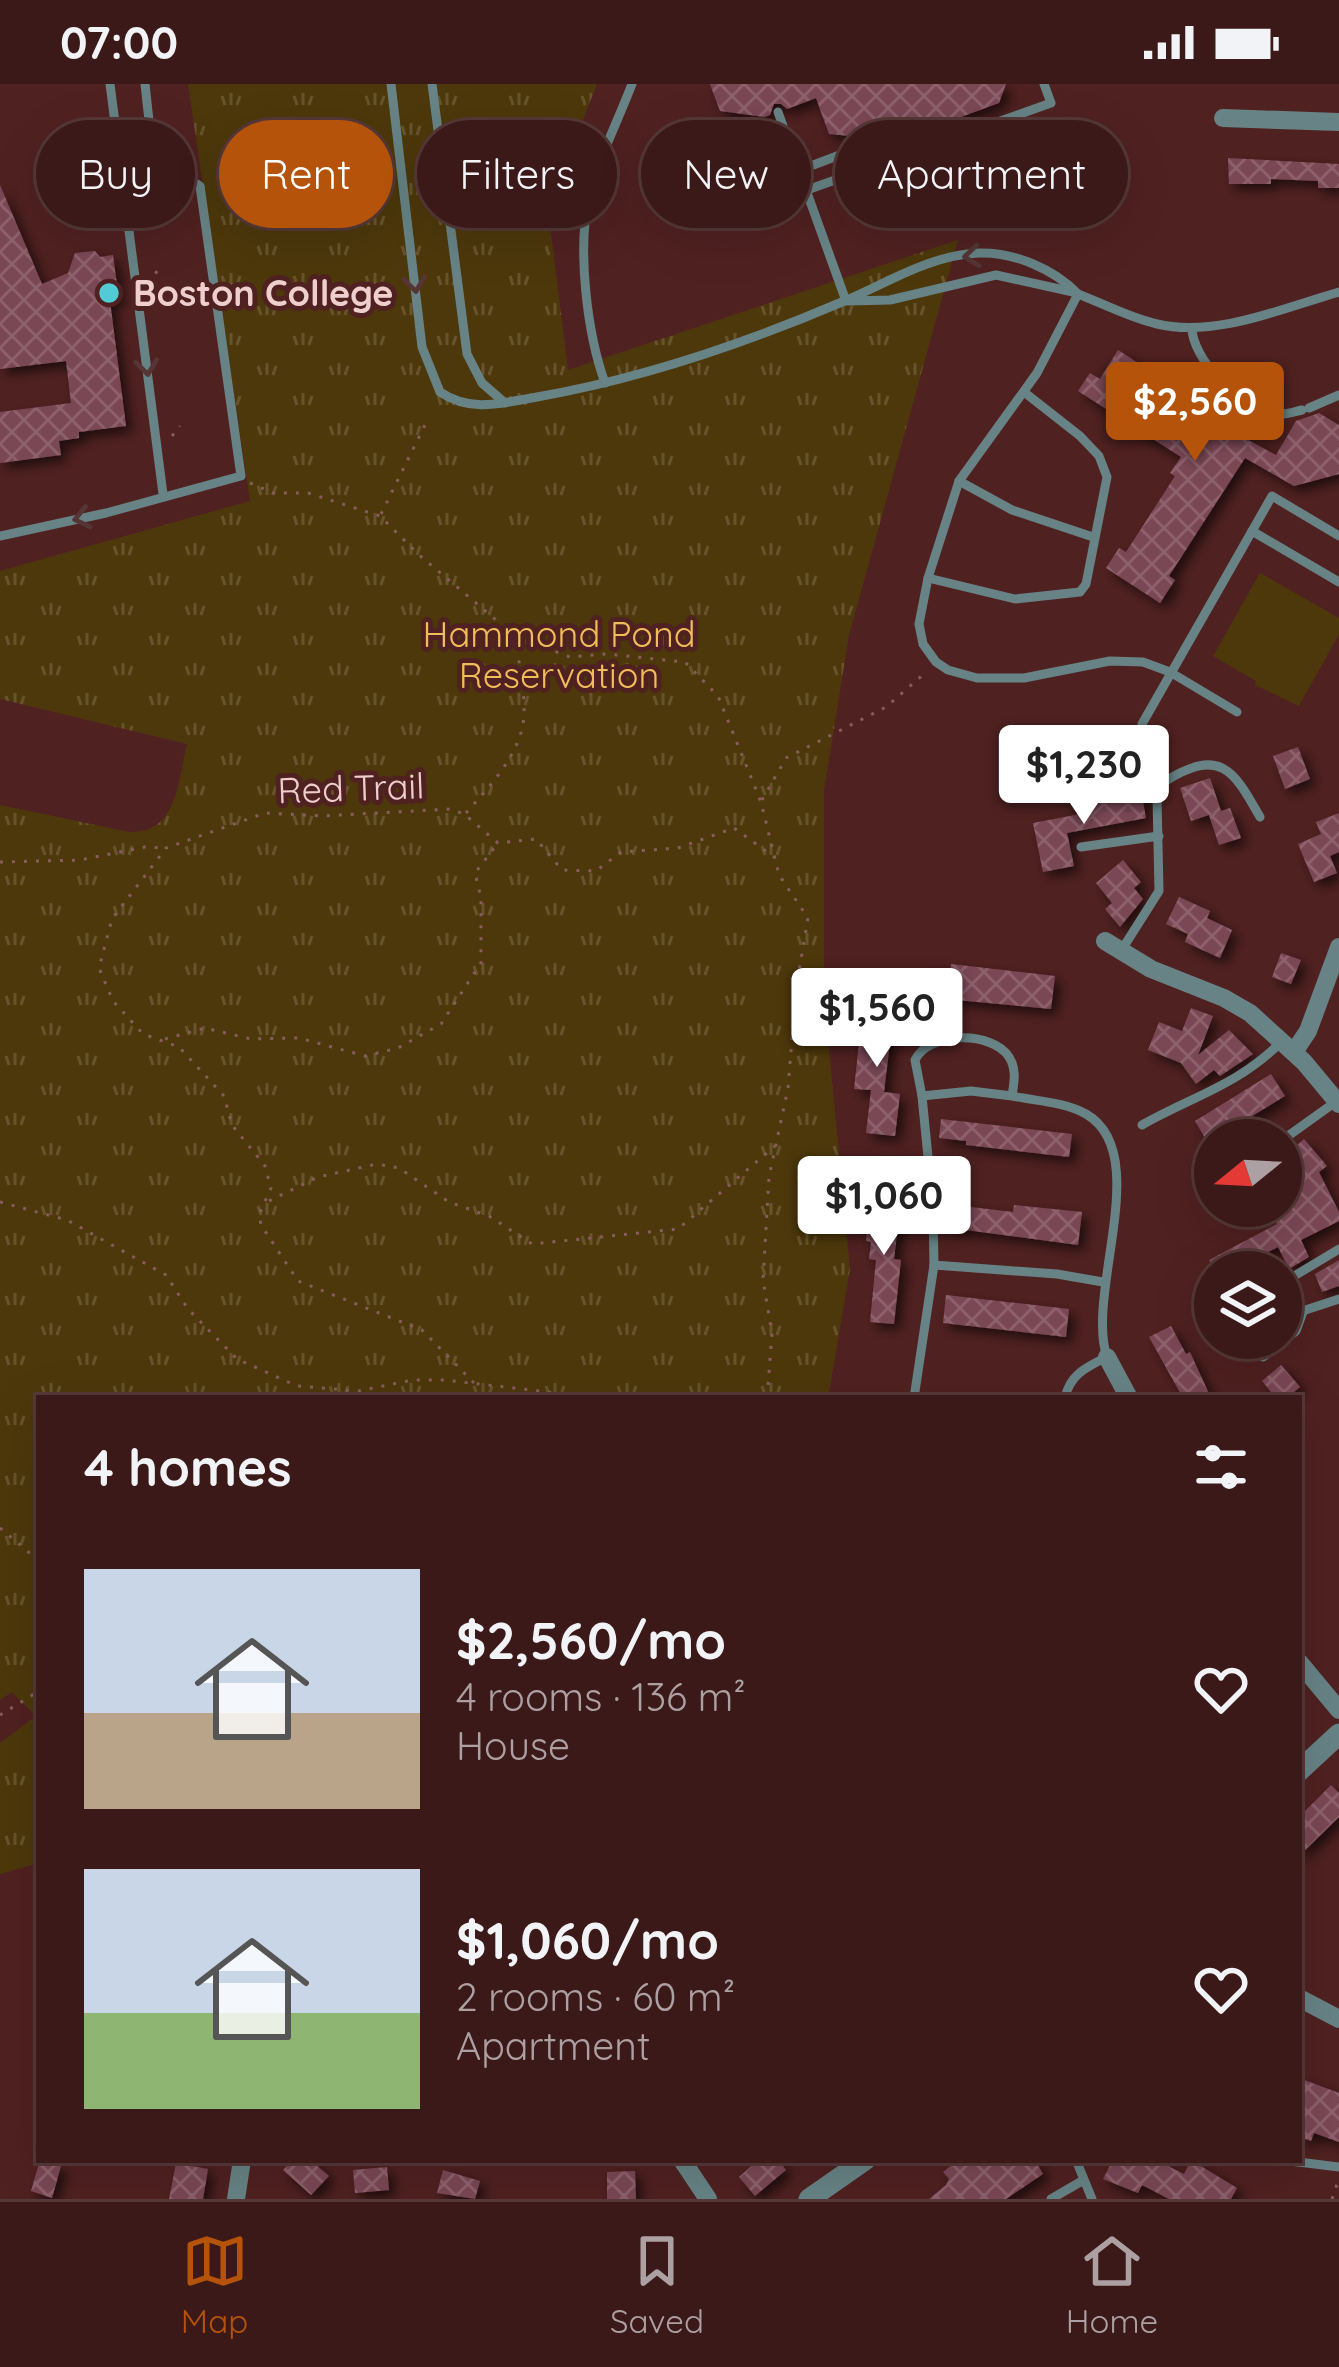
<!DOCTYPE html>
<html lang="en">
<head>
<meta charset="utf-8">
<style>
	:root { --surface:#3c1919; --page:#432222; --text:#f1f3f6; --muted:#aca0a2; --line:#553838; --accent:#b45309 }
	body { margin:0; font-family:Quicksand,sans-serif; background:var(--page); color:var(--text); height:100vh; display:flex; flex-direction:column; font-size:45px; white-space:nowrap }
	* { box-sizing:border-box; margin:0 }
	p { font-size:39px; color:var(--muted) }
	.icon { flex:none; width:66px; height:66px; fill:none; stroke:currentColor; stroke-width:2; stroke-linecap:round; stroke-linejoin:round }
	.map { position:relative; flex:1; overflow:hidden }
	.side { position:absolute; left:36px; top:1311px; width:1266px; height:768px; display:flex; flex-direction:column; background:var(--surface); border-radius:0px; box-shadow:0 12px 48px #0002,0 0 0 3px var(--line) }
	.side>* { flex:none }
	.hud { position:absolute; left:36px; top:36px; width:1269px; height:108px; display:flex; gap:24px }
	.needle { width:78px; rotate:252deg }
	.buttons { position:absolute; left:1194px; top:1035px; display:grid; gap:24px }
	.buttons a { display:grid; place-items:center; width:108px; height:108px; border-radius:50%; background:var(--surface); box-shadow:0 12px 48px #0002,0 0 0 3px var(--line); font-size:60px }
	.price { position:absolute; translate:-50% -102px; padding:0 27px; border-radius:12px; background:#fff; color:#222; font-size:39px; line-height:78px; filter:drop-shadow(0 3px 6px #0008) }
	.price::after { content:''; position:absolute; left:50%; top:72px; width:36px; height:27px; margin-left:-18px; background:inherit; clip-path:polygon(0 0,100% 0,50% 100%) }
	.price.selected { background:var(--accent); color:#fff }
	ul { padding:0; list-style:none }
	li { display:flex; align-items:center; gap:36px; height:300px; padding:0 48px }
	li span { display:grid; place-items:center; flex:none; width:336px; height:240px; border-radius:0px; color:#555 }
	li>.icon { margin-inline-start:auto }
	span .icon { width:144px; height:144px; fill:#fffc; stroke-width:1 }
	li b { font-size:51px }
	h2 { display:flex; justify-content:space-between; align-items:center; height:144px; padding:0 48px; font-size:51px }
	.tag { padding:0 42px; border-radius:54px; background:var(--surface); box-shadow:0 12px 48px #0002,0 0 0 3px var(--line); font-size:42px; line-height:108px }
	.tag.selected { background:var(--accent); color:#fff }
	.status { display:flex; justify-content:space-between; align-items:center; height:84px; padding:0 60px; background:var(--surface); direction:ltr }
	.status svg { height:33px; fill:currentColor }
	.menu { display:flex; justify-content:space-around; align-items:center; height:168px; border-top:3px solid var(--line); background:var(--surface); font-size:33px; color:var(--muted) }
	.menu a { display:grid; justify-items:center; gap:6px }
	.menu .selected { color:var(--accent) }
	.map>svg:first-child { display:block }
	.green { fill:#4d380b }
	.park { fill:url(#park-tufts) }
	.building { fill:url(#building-cross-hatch); filter:url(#shadow) }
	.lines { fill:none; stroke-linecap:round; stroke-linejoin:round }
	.path { stroke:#875d5c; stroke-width:3; stroke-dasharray:3 9; stroke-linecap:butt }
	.service { stroke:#678385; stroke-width:9 }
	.minor { stroke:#678385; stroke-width:18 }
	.tertiary { stroke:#678385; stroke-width:21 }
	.oneway { stroke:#553535 }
	.poi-dot { fill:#51ccd5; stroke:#502121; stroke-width:4.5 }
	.labels { text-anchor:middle; stroke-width:10; stroke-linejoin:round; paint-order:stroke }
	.poi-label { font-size:36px; font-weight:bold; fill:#eecfcd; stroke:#502121; text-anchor:start }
	.park-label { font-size:36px; fill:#f1bd58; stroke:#502121 }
	.street-label { font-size:36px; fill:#eecfcd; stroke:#502121 }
</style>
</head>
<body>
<div class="status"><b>07:00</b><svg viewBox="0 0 49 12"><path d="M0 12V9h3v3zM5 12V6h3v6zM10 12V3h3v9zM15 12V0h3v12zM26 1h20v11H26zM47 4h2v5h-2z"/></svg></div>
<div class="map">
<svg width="1339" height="2115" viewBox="0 0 1339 2115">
	<defs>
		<pattern id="park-tufts" width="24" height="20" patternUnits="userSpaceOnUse" patternTransform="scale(3)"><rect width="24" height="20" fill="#4d380b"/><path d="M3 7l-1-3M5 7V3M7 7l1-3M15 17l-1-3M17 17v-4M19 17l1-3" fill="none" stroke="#67542d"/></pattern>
		<pattern id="building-cross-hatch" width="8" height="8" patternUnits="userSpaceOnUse" patternTransform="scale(3)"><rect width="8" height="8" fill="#7a4755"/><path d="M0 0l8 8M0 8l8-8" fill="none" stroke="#8d606c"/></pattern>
		<filter id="shadow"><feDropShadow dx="6" dy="6" stdDeviation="6" flood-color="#0009"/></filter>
	</defs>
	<rect width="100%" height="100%" fill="#502121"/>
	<path class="green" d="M1260 489 1339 534V550L1299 622 1255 601 1256 597 1213 572Z"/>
	<path class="park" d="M188 0H597L548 125 568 286 958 156 849 551 824 706V912L850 1185 828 1314H39V1779L0 1790V1659L36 1632 12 1608 0 1616V721L129 748C178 750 178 696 187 660L0 615V487L250 417Z"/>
	<g class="building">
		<path d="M710 0H1006L999 19 896 57 882 46 861 53 829 50 816 14 787 25 781 20H774L770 31 765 33 720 27Z"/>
		<path d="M1228 74 1339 80V104H1318V97L1271 95V100H1229Z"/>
		<path d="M0 101 42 200 68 189 75 169 95 167 100 173 113 171 119 216 110 217 126 342 79 348V354L59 357 61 371 0 379V328L71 319 66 277 0 285Z"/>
		<path d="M1118 266 1230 338 1226 344 1276 371 1296 337 1319 329 1339 341V390L1294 402 1245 374 1169 492 1175 496 1160 519 1106 484 1119 464 1126 468 1175 392 1170 389 1181 373 1078 307 1090 289 1100 295Z"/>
		<path d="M1298 663 1310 695 1285 705 1273 672Z"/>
		<path d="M1210 694 1221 727 1191 737 1180 704Z"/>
		<path d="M1141 707 1146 734 1067 749 1074 782 1043 788 1033 739 1085 729 1082 718Z"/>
		<path d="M1230 724 1241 754 1219 761 1209 731Z"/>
		<path d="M1339 729V768L1330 772 1337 789 1314 798 1298 760 1321 750 1316 738Z"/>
		<path d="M1123 776 1141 798 1134 804 1143 815 1120 843 1105 825 1112 819 1096 799Z"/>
		<path d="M1179 813 1210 827 1207 834 1232 846 1220 874 1185 858 1188 850 1166 840Z"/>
		<path d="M1281 869 1301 876 1291 900 1272 893Z"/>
		<path d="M951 880 1055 892 1051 925 924 913 927 884 950 887Z"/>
		<path d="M863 923 894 926 884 1008 900 1010 895 1052 866 1049 871 1006 854 1005Z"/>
		<path d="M1191 924 1213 932 1198 971 1229 946 1253 970 1220 992 1214 986 1196 1000 1181 979 1148 966 1159 938 1182 947Z"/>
		<path d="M1271 990 1285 1012 1208 1059 1195 1037Z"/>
		<path d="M941 1035 1072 1050 1069 1073 966 1061V1057L939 1054Z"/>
		<path d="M1304 1055 1327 1082 1319 1088 1339 1128V1137L1301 1156 1309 1173 1289 1185 1278 1163 1240 1182 1243 1188H1215L1209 1176 1277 1140 1267 1122H1281V1075Z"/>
		<path d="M871 1114 901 1117 894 1175 901 1176 894 1240 870 1238 876 1176 869 1175 871 1158 866 1157Z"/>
		<path d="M954 1121 1013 1128 1014 1121 1082 1128 1078 1161 951 1144Z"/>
		<path d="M1339 1176V1202L1322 1208 1315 1190Z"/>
		<path d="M946 1211 1069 1225 1066 1253 943 1239Z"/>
		<path d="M1171 1242 1186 1270 1190 1268 1211 1314H1183L1149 1253Z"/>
		<path d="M1281 1281 1300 1303 1287 1314H1276L1262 1297Z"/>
		<path d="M1331 1701 1339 1709V1733L1299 1772V1733Z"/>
		<path d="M1299 1994 1339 2009V2058L1314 2049 1311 2057 1299 2053Z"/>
		<path d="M40 2076 61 2082 52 2114 31 2107Z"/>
		<path d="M292 2076H310L329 2092 311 2111 283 2086Z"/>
		<path d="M758 2076H778L786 2086 755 2112 739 2093Z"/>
		<path d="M958 2076H1035L1043 2090 1006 2115H929L946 2101 949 2095 943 2088Z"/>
		<path d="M1113 2076H1156L1184 2090 1191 2076 1237 2104 1231 2115H1169L1142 2101 1138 2109 1103 2095Z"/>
		<path d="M176 2079 208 2085 203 2115H169Z"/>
		<path d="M387 2083 389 2106 355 2109 353 2086Z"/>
		<path d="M443 2086 480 2097 475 2115 437 2109Z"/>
		<path d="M635 2087 636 2115H607V2088Z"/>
	</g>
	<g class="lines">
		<g class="path">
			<path d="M148 199 158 186"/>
			<path d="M152 225 162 211"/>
			<path d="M172 352 180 342"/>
			<path d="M250 399 273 409H308L380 432 418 470 516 553 570 573 606 570 685 578 718 612 761 718 779 791 808 834 796 905 788 1004 769 1093 763 1196 772 1250 767 1314"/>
			<path d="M381 430 425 341"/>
			<path d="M762 716 786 674 886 623 925 589"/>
			<path d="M466 729C489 703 523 668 524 630 525 606 518 578 516 553"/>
			<path d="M0 778 80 776 145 763 164 764"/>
			<path d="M165 955 205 944 251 955 299 954 365 972 398 964 441 940 481 879V814L475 789 497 760"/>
			<path d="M269 1117 318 1093 377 1080 399 1084 449 1118 489 1132 532 1160 678 1145 775 1062"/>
			<path d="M0 1118 67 1136 166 1191 188 1225 237 1275 297 1302 358 1307 413 1296H444L557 1309 564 1314"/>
			<path d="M474 1299 422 1246 298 1197 261 1141 259 1131 271 1104 265 1082 232 1041 224 1012 179 963 143 950 113 917 99 884 112 835 166 764 265 729 322 732 450 725 464 730 498 759 536 755 562 786 596 787 621 768 678 764 734 744 774 773"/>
			<path d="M0 1444 39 1477"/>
			<path d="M0 1631 39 1607"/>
			<path d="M1332 2115 1337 2100"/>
		</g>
		<g class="service">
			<path d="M110 0 163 410"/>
			<path d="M145 0 156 101"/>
			<path d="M391 0 422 263 440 308C471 329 502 319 537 313 640 295 746 259 842 218 886 200 929 171 979 169 1014 168 1054 185 1078 210"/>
			<path d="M432 0 467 270 482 299 505 319"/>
			<path d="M778 28 846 217"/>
			<path d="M800 86 882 55"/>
			<path d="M807 106 1051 19 1044 0"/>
			<path d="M849 217 890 216 996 191 1073 208"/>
			<path d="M1192 244C1192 273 1236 320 1264 329 1278 333 1289 329 1302 326"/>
			<path d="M605 299C587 249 577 165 589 114 598 75 618 37 632 0"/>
			<path d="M1309 324 1339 311"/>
			<path d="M959 397 1012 426 1093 453"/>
			<path d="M1252 447 1339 498"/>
			<path d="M0 452 106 429 241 392 200 102 189 95 124 107"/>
			<path d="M928 494 1015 515 1080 508 1086 500 1107 393 1099 372 1080 352 1024 308"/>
			<path d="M1237 628 1170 588 1143 578 1110 577 1024 594H977L948 586 936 578 923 560 919 540 928 494 959 397 1037 289 1078 210C1104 220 1130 234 1157 240 1215 254 1283 224 1339 208"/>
			<path d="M1142 640 1272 412 1339 452"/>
			<path d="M1081 763 1159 752"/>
			<path d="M1121 867 1159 807 1157 714 1164 698C1221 662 1234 687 1260 733"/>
			<path d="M922 1012 933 1124 934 1181 1057 1190 1103 1198"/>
			<path d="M1012 1012 971 1007 922 1012 915 976C929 947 993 947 1009 973 1017 985 1014 999 1012 1012 1036 1017 1065 1018 1086 1030 1154 1069 1085 1209 1107 1273 1087 1283 1070 1290 1065 1314"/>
			<path d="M1142 1041C1193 1012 1239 1001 1282 957"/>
			<path d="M1281 1057 1337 1017"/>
			<path d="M1281 1200 1339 1165"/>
			<path d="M1281 1234 1339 1215"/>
			<path d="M1263 1273 1296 1247 1303 1228"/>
			<path d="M914 1314 934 1181"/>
			<path d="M1076 2076 1092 2115"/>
			<path d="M1282 2076 1339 2083"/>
			<path d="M1051 2115 1082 2097"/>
		</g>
		<g class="minor">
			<path d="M1223 34 1339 38"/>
			<path d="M1105 857 1151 885 1224 914 1250 929 1304 978 1339 1020"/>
			<path d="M1294 968 1308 947 1339 863"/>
			<path d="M1107 1273 1129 1314"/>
			<path d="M1299 1578 1339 1626"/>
			<path d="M1299 1914 1339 1935"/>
			<path d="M682 2076 708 2115"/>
			<path d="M236 2115 242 2076"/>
		</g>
		<g class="tertiary">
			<path d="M1299 1687 1339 1650"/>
			<path d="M809 2115 865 2076"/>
		</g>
	</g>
	<defs><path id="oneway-chevron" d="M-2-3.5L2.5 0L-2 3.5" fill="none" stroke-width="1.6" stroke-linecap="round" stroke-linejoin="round" transform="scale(3)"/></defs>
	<g class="oneway">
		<use href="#oneway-chevron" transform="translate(972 172) rotate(174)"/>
		<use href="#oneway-chevron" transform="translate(415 200) rotate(83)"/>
		<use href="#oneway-chevron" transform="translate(147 283) rotate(83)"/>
		<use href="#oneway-chevron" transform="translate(82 434) rotate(167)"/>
	</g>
	<circle class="poi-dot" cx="109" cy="209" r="12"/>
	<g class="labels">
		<g class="poi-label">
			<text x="133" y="222">Boston College</text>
		</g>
		<g class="park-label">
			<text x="559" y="563">Hammond Pond<tspan x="559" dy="41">Reservation</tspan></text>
		</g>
		<g class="street-label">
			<text transform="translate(351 704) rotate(-2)" y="13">Red Trail</text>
		</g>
	</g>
</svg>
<div class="buttons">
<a><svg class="needle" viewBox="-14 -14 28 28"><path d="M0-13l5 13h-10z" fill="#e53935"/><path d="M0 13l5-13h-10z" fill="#aca0a2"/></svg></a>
<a><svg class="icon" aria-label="layers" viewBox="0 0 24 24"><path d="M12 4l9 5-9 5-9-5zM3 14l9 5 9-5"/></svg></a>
</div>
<b class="price selected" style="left:1195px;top:380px">$2,560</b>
<b class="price" style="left:1084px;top:743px">$1,230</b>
<b class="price" style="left:877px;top:986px">$1,560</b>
<b class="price" style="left:884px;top:1174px">$1,060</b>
<div class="hud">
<a class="tag">Buy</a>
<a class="tag selected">Rent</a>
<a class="tag">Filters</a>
<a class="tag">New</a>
<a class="tag">Apartment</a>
</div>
<section class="side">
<h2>4 homes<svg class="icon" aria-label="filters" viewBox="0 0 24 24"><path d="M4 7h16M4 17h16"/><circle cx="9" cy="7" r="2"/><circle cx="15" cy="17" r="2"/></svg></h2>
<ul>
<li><span style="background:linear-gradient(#c9d6e8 60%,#b9a48a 0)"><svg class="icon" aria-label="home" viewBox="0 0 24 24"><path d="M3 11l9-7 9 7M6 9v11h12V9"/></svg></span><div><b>$2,560/mo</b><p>4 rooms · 136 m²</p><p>House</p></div><svg class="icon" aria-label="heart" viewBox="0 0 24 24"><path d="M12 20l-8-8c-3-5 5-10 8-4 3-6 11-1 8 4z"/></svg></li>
<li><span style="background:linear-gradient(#c9d6e8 60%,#8fb573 0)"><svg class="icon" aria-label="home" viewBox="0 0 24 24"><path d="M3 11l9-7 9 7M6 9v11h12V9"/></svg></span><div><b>$1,060/mo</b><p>2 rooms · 60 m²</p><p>Apartment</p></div><svg class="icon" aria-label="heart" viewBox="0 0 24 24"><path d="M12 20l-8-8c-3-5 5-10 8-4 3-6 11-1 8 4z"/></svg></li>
</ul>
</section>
</div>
<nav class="menu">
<a class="selected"><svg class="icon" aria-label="map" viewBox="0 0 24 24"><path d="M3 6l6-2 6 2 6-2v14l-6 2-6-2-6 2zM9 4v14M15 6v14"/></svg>Map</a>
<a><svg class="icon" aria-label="saved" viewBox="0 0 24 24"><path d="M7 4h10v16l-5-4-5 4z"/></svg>Saved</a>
<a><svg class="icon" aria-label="home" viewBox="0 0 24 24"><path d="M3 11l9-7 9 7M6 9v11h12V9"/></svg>Home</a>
</nav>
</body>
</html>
